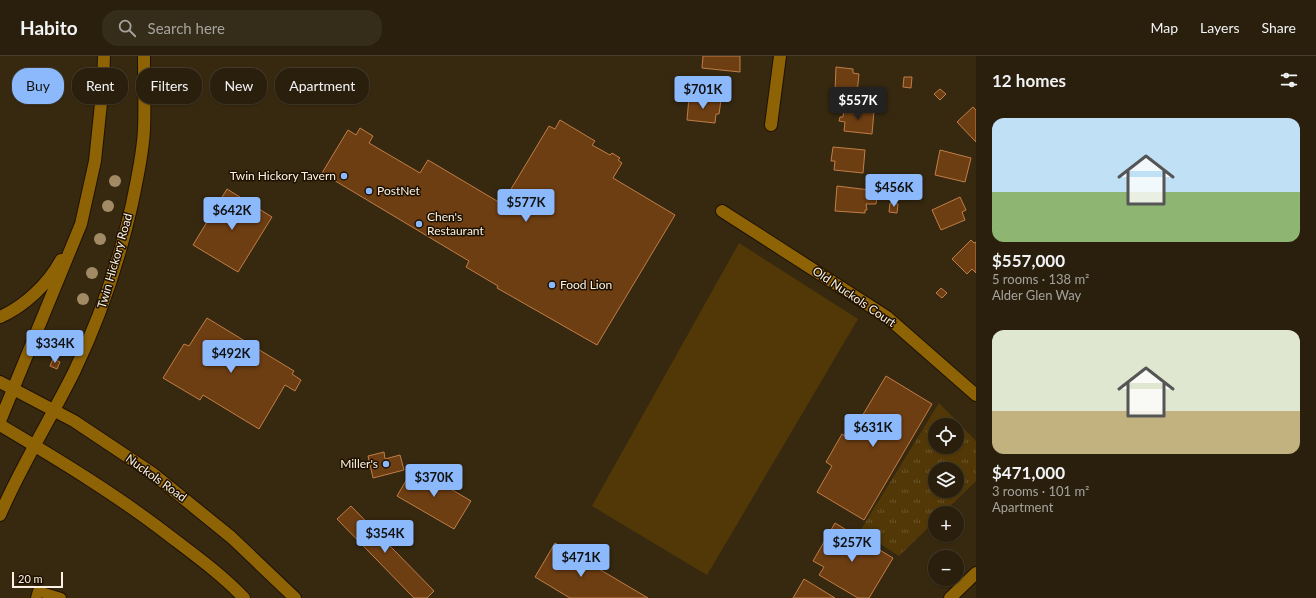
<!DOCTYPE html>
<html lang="en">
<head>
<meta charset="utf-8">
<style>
	:root { --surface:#291f0c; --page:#352c1a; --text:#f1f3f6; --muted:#a5a29d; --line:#453d2d; --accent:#8cb9fc }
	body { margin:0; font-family:Lato,sans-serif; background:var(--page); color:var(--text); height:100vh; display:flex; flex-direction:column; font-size:15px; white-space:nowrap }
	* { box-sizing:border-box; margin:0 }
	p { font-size:13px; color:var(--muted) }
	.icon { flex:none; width:22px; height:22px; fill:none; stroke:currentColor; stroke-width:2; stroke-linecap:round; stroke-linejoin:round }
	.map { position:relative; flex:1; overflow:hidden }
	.drawer { display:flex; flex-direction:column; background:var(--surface); width:340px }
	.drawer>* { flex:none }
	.top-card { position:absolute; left:12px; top:12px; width:380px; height:36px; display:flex; gap:8px }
	.fabs { position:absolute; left:928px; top:362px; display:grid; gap:8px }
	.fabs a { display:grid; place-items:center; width:36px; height:36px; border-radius:50%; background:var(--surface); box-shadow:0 1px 3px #0004,0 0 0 1px var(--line); font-size:20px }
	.scale { position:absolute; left:12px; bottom:10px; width:51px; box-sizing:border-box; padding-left:4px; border:2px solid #fbf2e3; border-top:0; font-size:11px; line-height:14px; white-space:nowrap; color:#fbf2e3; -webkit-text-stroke:3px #1e1100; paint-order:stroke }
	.price { position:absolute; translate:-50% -34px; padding:0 9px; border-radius:4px; background:var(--accent); color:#111; font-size:13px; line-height:26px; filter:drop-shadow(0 1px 2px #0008) }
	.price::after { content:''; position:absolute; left:50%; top:24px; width:12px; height:9px; margin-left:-6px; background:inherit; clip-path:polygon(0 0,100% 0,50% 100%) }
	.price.active { background:#222; color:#fff }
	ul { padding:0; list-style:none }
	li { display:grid; align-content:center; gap:8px; height:212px; padding:0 16px }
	li span { display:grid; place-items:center; height:124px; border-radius:12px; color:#555 }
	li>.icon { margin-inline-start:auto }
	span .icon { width:72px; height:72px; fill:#fffc; stroke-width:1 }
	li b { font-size:17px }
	h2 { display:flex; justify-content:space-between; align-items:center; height:48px; padding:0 16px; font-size:17px }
	.tag { padding:0 14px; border-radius:16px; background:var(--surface); box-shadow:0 1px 3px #0004,0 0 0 1px var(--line); font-size:14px; line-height:36px }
	.tag.active { background:var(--accent); color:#111 }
	header { display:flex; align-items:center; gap:24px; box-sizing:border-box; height:56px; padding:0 20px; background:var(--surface); border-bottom:1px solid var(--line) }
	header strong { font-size:19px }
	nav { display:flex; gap:22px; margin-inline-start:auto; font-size:14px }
	.search { width:280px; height:36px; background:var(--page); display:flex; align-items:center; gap:10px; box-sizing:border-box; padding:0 14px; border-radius:16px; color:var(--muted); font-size:15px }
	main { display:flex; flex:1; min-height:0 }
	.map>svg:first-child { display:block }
	.grass { fill:#523807 }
	.park { fill:url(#park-tufts); fill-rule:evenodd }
	.building { fill:#6e3e13; stroke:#c17d47 }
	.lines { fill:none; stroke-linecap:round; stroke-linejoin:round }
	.lane-casing { stroke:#1e1100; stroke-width:12 }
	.street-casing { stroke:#1e1100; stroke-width:14 }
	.secondary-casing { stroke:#1e1100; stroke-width:14 }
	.lane { stroke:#8e6306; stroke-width:10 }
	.street { stroke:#8e6306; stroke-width:12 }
	.secondary { stroke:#8e6306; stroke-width:12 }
	.tree { fill:#a28a64 }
	.poi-dot { fill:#8cb9fc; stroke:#1e1100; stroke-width:1.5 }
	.labels { text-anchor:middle; stroke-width:3; stroke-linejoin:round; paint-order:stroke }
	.poi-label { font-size:12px; fill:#fbf2e3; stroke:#1e1100; text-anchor:start }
	.street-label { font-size:12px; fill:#fbf2e3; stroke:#1e1100 }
</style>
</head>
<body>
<header>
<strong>Habito</strong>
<div class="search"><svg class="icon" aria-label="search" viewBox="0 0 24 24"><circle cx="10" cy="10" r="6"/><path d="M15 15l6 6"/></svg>Search here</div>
<nav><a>Map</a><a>Layers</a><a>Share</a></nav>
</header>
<main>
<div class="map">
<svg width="976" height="542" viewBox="0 0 976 542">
	<defs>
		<pattern id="park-tufts" width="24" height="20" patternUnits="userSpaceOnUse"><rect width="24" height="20" fill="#523807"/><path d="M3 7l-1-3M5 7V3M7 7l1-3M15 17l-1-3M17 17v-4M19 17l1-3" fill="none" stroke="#6c552b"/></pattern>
	</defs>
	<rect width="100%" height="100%" fill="#372910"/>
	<path class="grass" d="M739 187 858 263 707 519 592 450Z"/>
	<path class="park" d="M939 347 976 385V425L943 457H935V465L899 500 860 475ZM935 369H957V391H935ZM935 413H957V435H935Z"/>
	<g class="building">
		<path d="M703 0H740V16L702 12Z"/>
		<path d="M836 11 853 13V17L859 18 857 37 835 36Z"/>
		<path d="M904 21H912L911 32 903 31Z"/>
		<path d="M940 33 946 38 940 44 934 38Z"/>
		<path d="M689 41 721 44 719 58H716L715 67 687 64Z"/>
		<path d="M973 51 976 54V86L957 66Z"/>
		<path d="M844 53 874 55 872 78 844 75 845 66 839 65 840 61H843Z"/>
		<path d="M560 64 595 85 592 89 610 99 612 97 620 102 618 104 622 107 613 122 675 159 597 289 497 232 498 230 466 211 469 205 322 117 348 74 356 79 360 72 373 80 369 87 420 117 428 104 502 148 549 70 555 73Z"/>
		<path d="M833 91 865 94 863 117 834 114 835 105H831Z"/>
		<path d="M940 94 971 102 965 126 935 119Z"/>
		<path d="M837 130 878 135 876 148H866L867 154H865V157L835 155Z"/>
		<path d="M227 133 272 161 238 216 193 189Z"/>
		<path d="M960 141 966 154 962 156 965 164 941 174 932 154Z"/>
		<path d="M890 147 898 148 897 157 889 156Z"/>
		<path d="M971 184 974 187 976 186V217L972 213 967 218 952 203Z"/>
		<path d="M941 232 947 237 942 242 936 237Z"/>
		<path d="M207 262 294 315 292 318 301 324 295 335 285 329 259 373 203 339 200 344 163 322 184 288 189 290Z"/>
		<path d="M53 303 60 306 57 313 50 310Z"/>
		<path d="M886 320 932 348 864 464 817 436 832 410 826 406 842 378 849 382Z"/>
		<path d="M384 396 385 403 400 399 404 414 373 422 368 400Z"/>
		<path d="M414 411 471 445 454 473 397 440Z"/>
		<path d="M351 450 434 535 427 542H414L337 463Z"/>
		<path d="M835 467 893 502 869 542H858L819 519 824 511 813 505Z"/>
		<path d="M555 487 648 542H570L535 521Z"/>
		<path d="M804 523 835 542H793Z"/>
	</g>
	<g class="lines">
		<defs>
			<path id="lane" d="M36 542 38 535 61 542"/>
			<g id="street">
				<path d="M771 69 780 0"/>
				<path d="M722 155 887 261 976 339"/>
			</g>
			<g id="secondary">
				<path d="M0 261C25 250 48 228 61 204"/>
				<path d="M0 326 74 365 152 417 231 481 295 542"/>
				<path d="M0 365 81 168 95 105 103 28 104 0"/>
				<path d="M0 369C59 404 117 439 171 481 196 500 222 519 244 542"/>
				<path d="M0 459C21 410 50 364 74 316 100 262 119 206 132 148 137 123 143 98 144 73 145 49 144 24 144 0"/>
				<path d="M950 542 976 517"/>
			</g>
		</defs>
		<use href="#lane" class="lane-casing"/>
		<use href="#street" class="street-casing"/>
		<use href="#secondary" class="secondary-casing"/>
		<use href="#lane" class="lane"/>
		<use href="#street" class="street"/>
		<use href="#secondary" class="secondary"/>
	</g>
	<g class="tree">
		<circle cx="115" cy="125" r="6"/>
		<circle cx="108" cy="150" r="6"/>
		<circle cx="100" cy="183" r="6"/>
		<circle cx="92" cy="217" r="6"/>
		<circle cx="83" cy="243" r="6"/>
	</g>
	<g class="poi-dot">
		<circle cx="344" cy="120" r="4"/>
		<circle cx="369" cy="135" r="4"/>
		<circle cx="419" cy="168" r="4"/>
		<circle cx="552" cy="229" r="4"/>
		<circle cx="386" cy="408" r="4"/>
	</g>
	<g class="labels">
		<g class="poi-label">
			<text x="336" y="124" text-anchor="end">Twin Hickory Tavern</text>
			<text x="377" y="139">PostNet</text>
			<text x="427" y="165">Chen's<tspan x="427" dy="14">Restaurant</tspan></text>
			<text x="560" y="233">Food Lion</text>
			<text x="378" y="412" text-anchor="end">Miller's</text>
		</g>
		<g class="street-label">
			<text transform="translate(115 205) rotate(-74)" y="4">Twin Hickory Road</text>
			<text transform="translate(854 241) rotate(34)" y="4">Old Nuckols Court</text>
			<text transform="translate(156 422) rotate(36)" y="4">Nuckols Road</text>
		</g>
	</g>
</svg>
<div class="fabs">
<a><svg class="icon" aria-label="locate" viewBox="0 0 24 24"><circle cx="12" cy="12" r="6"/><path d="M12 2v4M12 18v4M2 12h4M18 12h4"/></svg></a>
<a><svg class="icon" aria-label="layers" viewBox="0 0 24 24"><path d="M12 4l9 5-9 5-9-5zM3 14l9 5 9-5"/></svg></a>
<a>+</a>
<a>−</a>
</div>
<div class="scale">20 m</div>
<b class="price" style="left:703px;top:54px">$701K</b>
<b class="price active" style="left:858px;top:65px">$557K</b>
<b class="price" style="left:894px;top:152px">$456K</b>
<b class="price" style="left:526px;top:167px">$577K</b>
<b class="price" style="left:232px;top:175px">$642K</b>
<b class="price" style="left:55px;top:308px">$334K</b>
<b class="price" style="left:231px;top:318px">$492K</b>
<b class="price" style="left:873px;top:392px">$631K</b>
<b class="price" style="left:434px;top:442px">$370K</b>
<b class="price" style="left:385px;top:498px">$354K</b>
<b class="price" style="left:852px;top:507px">$257K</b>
<b class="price" style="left:581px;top:522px">$471K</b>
<div class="top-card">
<a class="tag active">Buy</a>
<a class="tag">Rent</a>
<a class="tag">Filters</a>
<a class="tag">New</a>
<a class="tag">Apartment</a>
</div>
</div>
<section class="drawer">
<h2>12 homes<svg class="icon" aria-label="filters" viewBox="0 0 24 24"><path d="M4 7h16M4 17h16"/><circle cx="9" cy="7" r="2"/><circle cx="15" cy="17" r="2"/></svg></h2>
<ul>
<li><span style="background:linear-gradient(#bfe0f5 60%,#8fb573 0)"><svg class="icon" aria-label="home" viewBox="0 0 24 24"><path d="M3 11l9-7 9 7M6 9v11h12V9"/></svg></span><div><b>$557,000</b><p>5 rooms · 138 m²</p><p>Alder Glen Way</p></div></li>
<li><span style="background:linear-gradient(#dfe7d0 65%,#c2b280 0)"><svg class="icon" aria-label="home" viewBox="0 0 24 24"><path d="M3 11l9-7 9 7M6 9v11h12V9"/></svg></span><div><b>$471,000</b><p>3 rooms · 101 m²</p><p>Apartment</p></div></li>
</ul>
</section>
</main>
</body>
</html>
